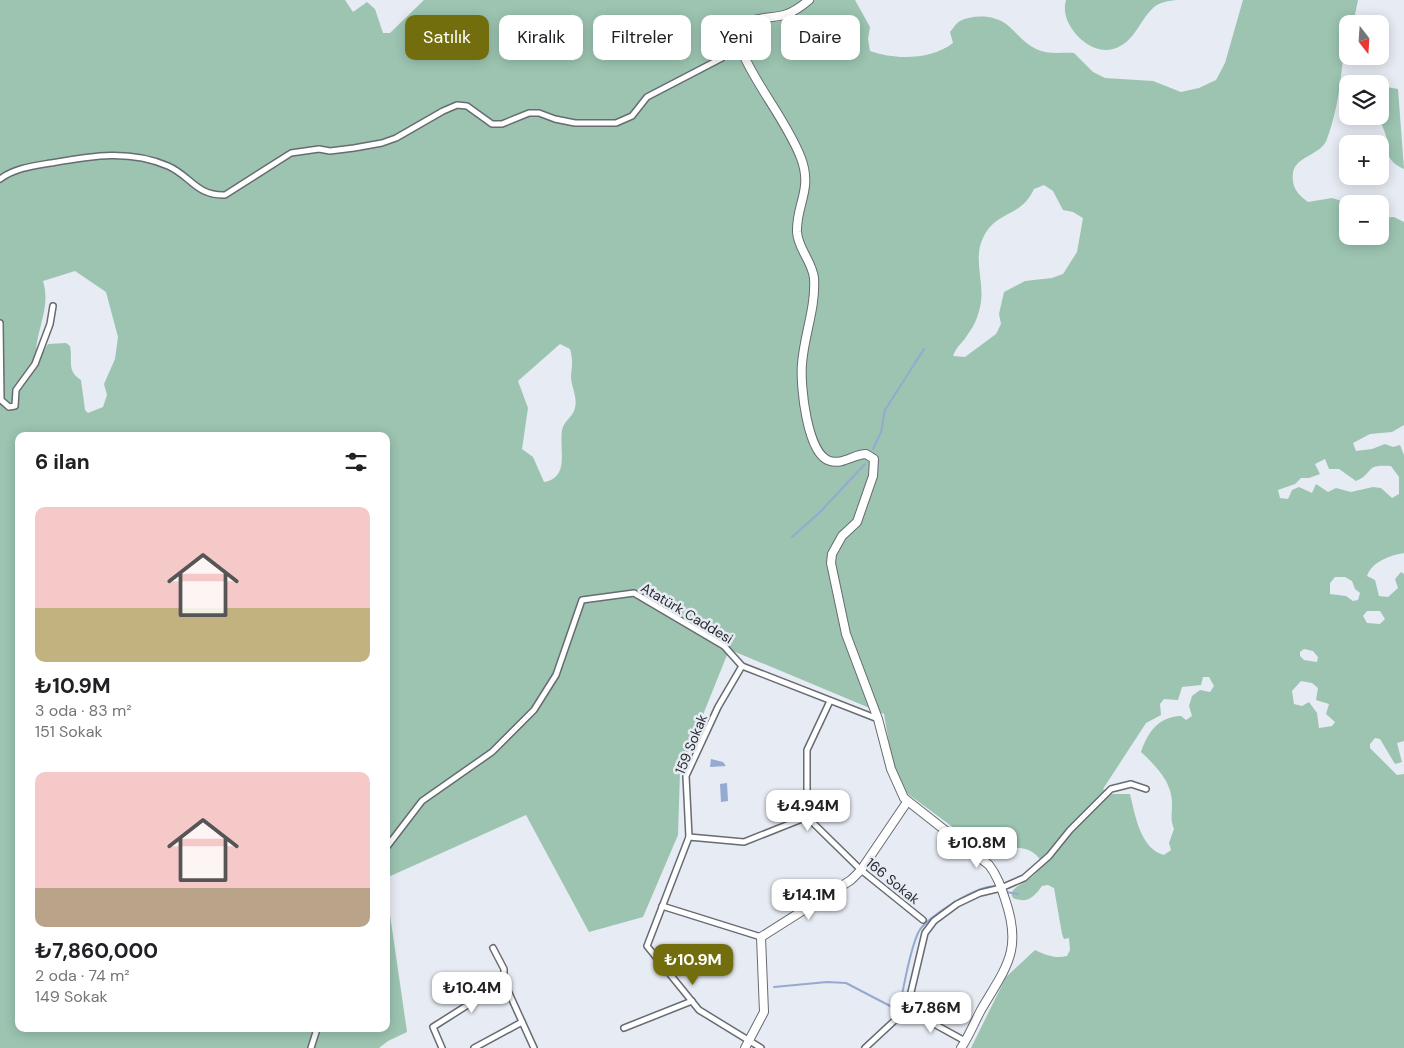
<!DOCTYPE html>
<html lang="tr">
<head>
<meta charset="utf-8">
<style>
	:root { --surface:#fff; --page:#f2f2f2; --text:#202124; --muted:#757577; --accent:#726e0d }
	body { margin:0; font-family:"DM Sans",sans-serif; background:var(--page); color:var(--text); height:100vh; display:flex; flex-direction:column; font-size:19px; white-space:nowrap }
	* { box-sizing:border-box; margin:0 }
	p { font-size:16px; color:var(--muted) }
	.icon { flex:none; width:28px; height:28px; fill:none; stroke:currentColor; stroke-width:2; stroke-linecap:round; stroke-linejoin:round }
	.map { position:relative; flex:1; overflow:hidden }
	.side { position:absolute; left:15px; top:432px; width:375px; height:600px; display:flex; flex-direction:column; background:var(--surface); border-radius:10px; box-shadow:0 2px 12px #0003 }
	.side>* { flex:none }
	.guide { position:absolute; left:405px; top:15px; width:475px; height:45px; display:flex; gap:10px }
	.needle { width:32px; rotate:163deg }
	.tools { position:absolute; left:1339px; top:15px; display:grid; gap:10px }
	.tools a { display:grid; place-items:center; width:50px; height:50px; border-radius:10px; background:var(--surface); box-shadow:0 2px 12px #0003; font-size:25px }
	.price { position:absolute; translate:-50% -42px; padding:0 11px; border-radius:10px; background:#fff; color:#222; font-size:16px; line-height:32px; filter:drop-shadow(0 1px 2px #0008) }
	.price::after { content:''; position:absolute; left:50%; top:30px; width:15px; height:11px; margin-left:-8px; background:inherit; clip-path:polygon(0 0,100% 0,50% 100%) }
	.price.on { background:var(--accent); color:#fff }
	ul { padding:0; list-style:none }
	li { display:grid; align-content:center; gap:10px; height:265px; padding:0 20px }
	li span { display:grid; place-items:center; height:155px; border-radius:10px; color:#555 }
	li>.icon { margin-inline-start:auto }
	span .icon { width:90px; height:90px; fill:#fffc; stroke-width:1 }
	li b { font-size:21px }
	h2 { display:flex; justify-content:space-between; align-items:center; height:60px; padding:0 20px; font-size:21px }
	.chip { padding:0 18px; border-radius:10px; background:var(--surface); box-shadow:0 2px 12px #0003; font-size:18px; line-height:45px }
	.chip.on { background:var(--accent); color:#fff }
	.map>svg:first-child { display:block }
	.green { fill:#9cc4b1; fill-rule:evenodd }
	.water { fill:#95aad0 }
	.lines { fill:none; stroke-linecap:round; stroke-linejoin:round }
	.stream { stroke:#95aad0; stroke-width:2 }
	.street-casing { stroke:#676b72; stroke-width:8 }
	.secondary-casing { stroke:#676b72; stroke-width:10 }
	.street { stroke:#fff; stroke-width:5 }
	.secondary { stroke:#fff; stroke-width:8 }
	.labels { text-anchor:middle; stroke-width:5; stroke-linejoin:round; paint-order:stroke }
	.street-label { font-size:14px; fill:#292b2e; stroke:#e7ebf3 }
</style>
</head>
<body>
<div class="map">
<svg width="1404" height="1048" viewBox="0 0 1404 1048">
	<rect width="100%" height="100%" fill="#e7ebf3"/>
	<g class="green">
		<path d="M0 0H345L353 12 367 2 375 9 383 33H390L424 0H855L870 27 868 39 870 51C895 60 931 60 953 43L950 32C953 29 956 23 960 21 973 14 995 15 1006 24 1016 32 1024 43 1036 49 1048 55 1061 52 1074 53L1093 72 1105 78 1153 81 1181 92 1199 88 1216 80 1225 63 1243 0H1358L1353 24H1348L1347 42 1344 48C1341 79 1338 109 1327 139 1322 155 1295 156 1293 173 1291 187 1298 195 1308 202L1332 198 1351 204H1348V236H1380V218L1394 217 1404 222V425L1392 432 1370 434 1353 443 1356 451 1372 449 1385 444 1393 447 1400 445 1404 455V553C1390 555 1372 562 1367 576L1375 580 1379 596 1388 597 1398 588 1395 579 1401 572 1404 574V741L1397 743 1402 762 1395 764 1380 739 1375 738 1370 744V748L1397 775 1404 774V1048H971L1006 977 1035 950C1046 955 1055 959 1067 956L1070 950 1069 938 1064 939 1062 934 1054 888 1048 885 1042 886C1034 897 1027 904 1013 898L1011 893C1019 881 1035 882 1042 862 1030 845 1021 849 1003 847 998 846 995 841 989 841 983 842 980 845 973 842L904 791 893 766 884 714 733 651 727 655 680 772 678 835 643 917 589 932 526 815 386 878V436H19V1029H386V887L407 1032 388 1041 379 1048H0ZM1044 185 1053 191 1063 210 1073 212 1083 218 1077 252 1063 274 1052 278 1025 281 1004 292 999 314 1001 324 996 334 965 357 953 356C957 345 963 343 968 334 975 325 979 314 981 302 984 281 973 258 983 238 996 210 1021 218 1034 189ZM75 271 106 292 118 337 115 359 104 384 107 395 103 407 88 413 85 410 81 380C66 371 73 360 70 346L66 343 48 344 43 352H36C37 327 51 307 43 281ZM560 344 570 349C573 360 572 365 571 376 571 388 579 398 574 411 571 418 564 421 562 430 559 451 570 477 544 482L533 457 522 449 528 408 518 381ZM1325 459 1329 469H1339L1356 481C1375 473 1363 464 1391 466L1399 477V494L1392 498 1381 488 1373 487 1351 492 1336 488 1328 492 1316 484 1312 493 1299 487 1292 490 1288 499 1280 498 1278 490 1295 484 1301 478H1309L1320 474 1315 464ZM1335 577H1345L1352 581 1355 589 1360 593 1358 600 1353 601 1346 596 1330 594V583ZM1367 611H1380L1385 619 1380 624 1367 623 1363 616ZM1304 649 1313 651 1318 657 1317 662 1304 660 1300 656V652ZM1203 677H1209L1214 686 1210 692 1200 690 1192 696 1189 706 1192 716 1186 720 1181 716C1158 717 1148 732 1141 752 1156 766 1173 783 1172 805 1172 815 1170 819 1174 829L1169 843 1171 850 1164 855C1140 849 1135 814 1130 794H1113L1103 789 1146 723 1161 715 1160 704 1164 699 1178 700 1182 687 1201 685ZM1301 681 1312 683 1318 688 1316 700 1329 704 1326 714 1335 722 1332 726 1319 728 1317 713 1309 702 1302 706 1294 704 1292 691Z"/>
		<path d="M1066 0H1176C1169 1 1160 2 1154 7 1145 15 1140 26 1133 35 1114 59 1088 52 1072 29 1066 20 1063 10 1066 0Z"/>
		<path d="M1381 86 1398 89 1404 169C1383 159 1391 153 1386 136 1384 129 1381 123 1378 116H1380Z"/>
	</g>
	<g class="water">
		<path d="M711 759 723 762 726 766 710 767Z"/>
		<path d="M727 783 728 801 721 802 720 784Z"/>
	</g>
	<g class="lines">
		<g class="stream">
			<path d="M873 449 881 432 885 410 924 349"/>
			<path d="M792 537 819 513 865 464"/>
			<path d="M1006 892 1018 894"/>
			<path d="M774 987 827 982 846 983 894 1008 900 1004C905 982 909 953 918 933 924 918 983 881 998 887"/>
		</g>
		<defs>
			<g id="street">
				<path d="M0 179C15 168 33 166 51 163 91 156 129 149 168 166 191 176 196 196 225 195L291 153 319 149 330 151 354 148 382 143 396 138 443 111 457 105 467 106 492 124H502L529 113H539L555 119 575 123H616L632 116 647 97 722 58 738 42"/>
				<path d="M0 323 1 400 9 407 15 406 16 390 35 364 50 324 53 306"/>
				<path d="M830 701 807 750V817L861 870 923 920"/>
				<path d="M689 837 686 776 718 707 742 666"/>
				<path d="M386 848 422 801 492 752 534 710 556 675 582 600 634 593 724 646 742 666 878 719"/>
				<path d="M662 906 761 937"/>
				<path d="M493 948 504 969V982H507"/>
				<path d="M907 1009 965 1041"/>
				<path d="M624 1028 692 1001"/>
				<path d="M311 1048 317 1029"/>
				<path d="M442 1048 433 1027 504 982 534 1048"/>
				<path d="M474 1048 522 1022"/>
				<path d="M761 1048 699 1010 647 946 689 837 744 842 807 817"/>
				<path d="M865 1048 907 1009 925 933 934 921 957 904 980 893 1001 888 1024 878 1049 856 1070 830 1111 789 1131 784 1146 789"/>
			</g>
			<g id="secondary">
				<path d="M809 0C802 6 795 11 787 14 773 20 737 14 737 38 737 44 742 51 744 56 760 91 787 122 801 158 813 190 796 204 797 232 798 249 812 261 814 278 816 308 804 335 802 364 800 385 807 455 830 461 843 465 854 454 866 454L874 459 873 476 857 522 842 536 832 554 831 563 846 634 878 719 891 769 904 798 989 865C997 875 1001 887 1005 899 1023 951 1006 967 981 1010 974 1023 969 1036 961 1048"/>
				<path d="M745 1048 764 1012 761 937 851 880 861 870 907 802"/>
			</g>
		</defs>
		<use href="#street" class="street-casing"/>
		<use href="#secondary" class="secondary-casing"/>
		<use href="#street" class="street"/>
		<use href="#secondary" class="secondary"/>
	</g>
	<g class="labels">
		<g class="street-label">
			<text transform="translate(687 613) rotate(31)" y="5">Atatürk Caddesi</text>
			<text transform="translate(691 744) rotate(-68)" y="5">159 Sokak</text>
			<text transform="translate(893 881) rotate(39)" y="5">166 Sokak</text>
		</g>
	</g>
</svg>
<div class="tools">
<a><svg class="needle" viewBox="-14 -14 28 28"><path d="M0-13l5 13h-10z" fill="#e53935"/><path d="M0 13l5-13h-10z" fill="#757577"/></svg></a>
<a><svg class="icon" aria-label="layers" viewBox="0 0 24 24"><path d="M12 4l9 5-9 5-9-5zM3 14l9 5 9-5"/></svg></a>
<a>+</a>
<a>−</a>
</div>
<b class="price" style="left:808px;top:832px">₺4.94M</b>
<b class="price" style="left:977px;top:869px">₺10.8M</b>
<b class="price" style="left:809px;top:921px">₺14.1M</b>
<b class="price on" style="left:693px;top:986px">₺10.9M</b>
<b class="price" style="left:472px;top:1014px">₺10.4M</b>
<b class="price" style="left:931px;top:1034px">₺7.86M</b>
<div class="guide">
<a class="chip on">Satılık</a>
<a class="chip">Kiralık</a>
<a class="chip">Filtreler</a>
<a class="chip">Yeni</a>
<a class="chip">Daire</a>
</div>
<section class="side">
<h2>6 ilan<svg class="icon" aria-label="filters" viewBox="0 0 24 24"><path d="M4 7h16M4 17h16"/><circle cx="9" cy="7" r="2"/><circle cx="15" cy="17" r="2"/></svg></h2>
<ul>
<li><span style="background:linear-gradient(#f6c9c9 65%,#c2b280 0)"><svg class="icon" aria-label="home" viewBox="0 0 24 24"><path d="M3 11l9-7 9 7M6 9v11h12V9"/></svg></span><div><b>₺10.9M</b><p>3 oda · 83 m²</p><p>151 Sokak</p></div></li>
<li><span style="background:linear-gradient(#f6c9c9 75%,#b9a48a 0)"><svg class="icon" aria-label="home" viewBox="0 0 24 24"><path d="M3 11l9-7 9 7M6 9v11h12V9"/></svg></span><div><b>₺7,860,000</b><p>2 oda · 74 m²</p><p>149 Sokak</p></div></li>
</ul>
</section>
</div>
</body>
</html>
